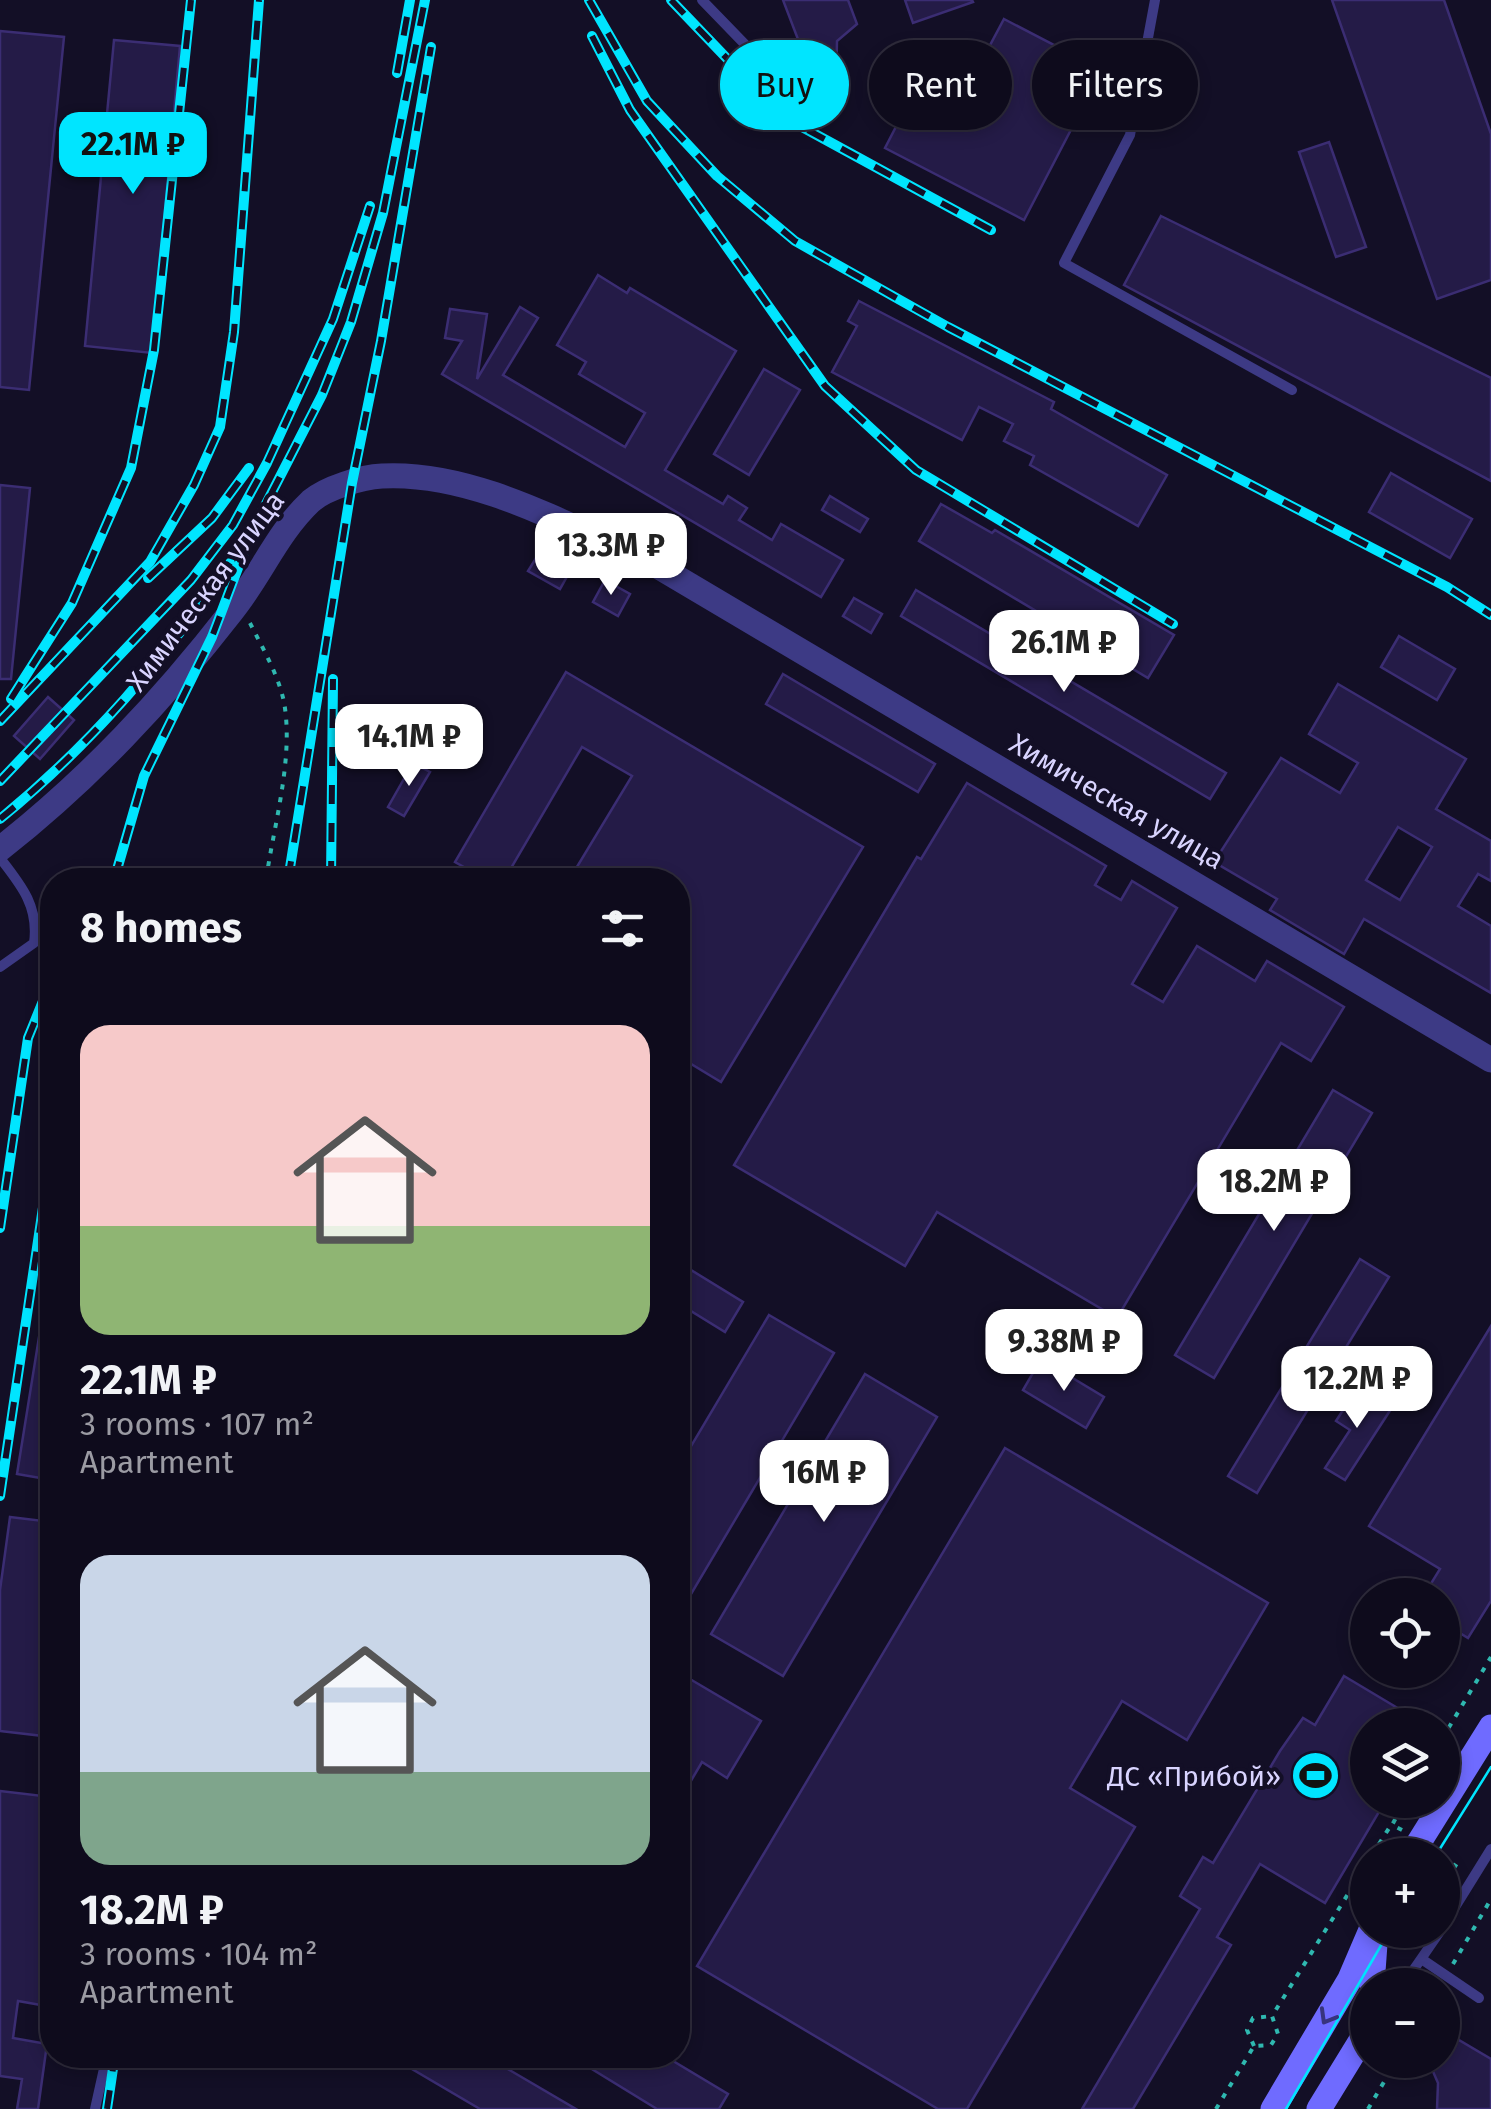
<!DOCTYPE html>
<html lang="en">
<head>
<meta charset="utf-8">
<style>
	:root { --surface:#0e0b1c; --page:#171425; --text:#f1f3f6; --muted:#9b9ba3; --line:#2e2b3b; --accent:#00e5ff }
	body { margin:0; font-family:"Fira Sans",sans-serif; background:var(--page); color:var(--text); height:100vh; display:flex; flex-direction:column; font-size:38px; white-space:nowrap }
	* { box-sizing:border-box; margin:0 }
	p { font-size:32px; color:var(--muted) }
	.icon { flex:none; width:55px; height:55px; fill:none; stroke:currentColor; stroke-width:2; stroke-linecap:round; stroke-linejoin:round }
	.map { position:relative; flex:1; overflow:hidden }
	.drawer { position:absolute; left:40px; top:868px; width:650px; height:1200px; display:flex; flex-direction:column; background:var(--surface); border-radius:40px; box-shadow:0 5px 15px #0003,0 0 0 2px var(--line) }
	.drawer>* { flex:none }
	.guide { position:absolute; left:720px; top:40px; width:620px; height:90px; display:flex; gap:20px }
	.controls { position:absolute; left:1350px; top:1578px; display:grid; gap:20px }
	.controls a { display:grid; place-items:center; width:110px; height:110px; border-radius:50%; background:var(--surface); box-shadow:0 5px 15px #0003,0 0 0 2px var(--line); font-size:50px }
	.price { position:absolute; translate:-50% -85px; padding:0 22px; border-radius:20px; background:#fff; color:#222; font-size:32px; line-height:65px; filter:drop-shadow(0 2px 5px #0008) }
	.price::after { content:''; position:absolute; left:50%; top:60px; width:30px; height:22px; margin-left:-15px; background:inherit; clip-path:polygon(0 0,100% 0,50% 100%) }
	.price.active { background:var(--accent); color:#111 }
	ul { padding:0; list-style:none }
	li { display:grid; align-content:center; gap:20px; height:530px; padding:0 40px }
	li span { display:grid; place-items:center; height:310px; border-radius:30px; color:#555 }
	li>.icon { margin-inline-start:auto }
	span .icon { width:180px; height:180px; fill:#fffc; stroke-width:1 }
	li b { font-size:42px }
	h2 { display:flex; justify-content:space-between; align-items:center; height:120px; padding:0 40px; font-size:42px }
	.tag { padding:0 35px; border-radius:45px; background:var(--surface); box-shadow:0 5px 15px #0003,0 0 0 2px var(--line); font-size:35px; line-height:90px }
	.tag.active { background:var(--accent); color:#111 }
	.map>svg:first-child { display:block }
	.building { fill:#241b47; stroke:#3b2d73; stroke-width:2.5; fill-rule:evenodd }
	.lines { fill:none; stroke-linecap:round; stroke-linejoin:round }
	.path { stroke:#2fb8b0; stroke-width:4; stroke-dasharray:5 8; stroke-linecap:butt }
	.service { stroke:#3d3a85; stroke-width:10 }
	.tertiary { stroke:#3d3a85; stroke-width:25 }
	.secondary { stroke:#6f6bff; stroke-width:25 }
	.tram { stroke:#00e5ff; stroke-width:2.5 }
	.rail-casing { stroke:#00e5ff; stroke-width:10 }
	.rail { stroke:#130f26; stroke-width:6; stroke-dasharray:19; stroke-linecap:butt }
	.oneway { stroke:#38347d }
	.labels { text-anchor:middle; stroke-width:8; stroke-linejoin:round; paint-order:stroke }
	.street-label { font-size:28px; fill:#d9d4ff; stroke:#130f26 }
	.poi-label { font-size:28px; fill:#d9d4ff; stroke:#130f26; text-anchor:end }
</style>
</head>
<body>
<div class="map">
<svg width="1491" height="2109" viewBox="0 0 1491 2109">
	<rect width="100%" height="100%" fill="#130f26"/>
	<g class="building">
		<path d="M783 0H848L857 24 837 41 836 86 812 76Z"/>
		<path d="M905 0H972L973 2 913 23Z"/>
		<path d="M1332 0H1444L1491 134V280L1437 299Z"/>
		<path d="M1004 19 1102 70 1024 220 885 148 926 69 973 77Z"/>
		<path d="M0 31 64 37 29 390 0 387Z"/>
		<path d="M114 40 180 46 152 353 85 346Z"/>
		<path d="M1329 142 1366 247 1336 257 1299 152Z"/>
		<path d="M1161 216 1491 378V481L1124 285Z"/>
		<path d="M598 275 627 293 630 288 736 351 665 470 723 504 728 496 747 508 739 520 772 540 781 524 843 560 821 597 442 374 462 341 445 338 450 309 487 314 477 379 520 307 538 318 503 375 625 447 645 413 579 374 586 362 557 345Z"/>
		<path d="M859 301 1054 402 1051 409 1167 475 1138 526 1030 465 1034 456 1004 441 1013 424 979 407 962 440 832 372 857 326 848 321Z"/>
		<path d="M764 369 800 390 749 475 714 454Z"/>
		<path d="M1391 473 1472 519 1450 558 1369 512Z"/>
		<path d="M0 485 30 488 11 679H0Z"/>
		<path d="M830 496 868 519 860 532 822 510Z"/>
		<path d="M941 504 992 533 995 530 1174 635 1148 678 919 541Z"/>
		<path d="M538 555 569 573 560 589 528 571Z"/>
		<path d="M605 580 630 594 618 616 593 602Z"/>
		<path d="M916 590 1226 773 1210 799 901 616Z"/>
		<path d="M854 598 882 614 871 633 843 616Z"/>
		<path d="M1399 636 1455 669 1437 700 1381 667Z"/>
		<path d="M566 672 863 847 721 1082 678 1056V880H569L632 776 582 747 504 880H487L455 862Z"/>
		<path d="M783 674 935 764 918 792 766 704Z"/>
		<path d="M1338 684 1466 759 1436 809 1491 841V881L1478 874 1458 906 1491 926V993L1364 919 1344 954 1270 910 1277 899 1214 862 1281 758 1340 793 1358 763 1309 734ZM1398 827 1432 847 1400 900 1366 880Z"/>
		<path d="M48 697 74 720 40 759 14 736Z"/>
		<path d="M413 763 430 772 404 816 388 807Z"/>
		<path d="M967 783 1106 866 1095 885 1121 900 1132 881 1177 908 1132 984 1163 1002 1197 946 1255 981 1267 961 1344 1007 1311 1061 1281 1043 1117 1318 937 1212 905 1266 734 1165 917 857 921 859Z"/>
		<path d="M1333 1090 1372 1113 1214 1378 1175 1355Z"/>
		<path d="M1360 1259 1389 1277 1257 1493 1228 1476Z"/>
		<path d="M678 1262 743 1302 725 1332 678 1303Z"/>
		<path d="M44 1306H52V1480L17 1474Z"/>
		<path d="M769 1315 834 1353 678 1616V1468Z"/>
		<path d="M1491 1326V1601L1468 1638 1442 1622V1595H1424L1440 1569 1369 1526Z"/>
		<path d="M1041 1359 1104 1397 1086 1428 1023 1390Z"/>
		<path d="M865 1374 937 1417 783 1676 711 1634Z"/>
		<path d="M1358 1387 1391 1409 1345 1480 1325 1468 1350 1430 1336 1421Z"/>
		<path d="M1005 1448 1268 1603 1187 1740 1122 1701 1070 1788 1135 1827 967 2109H938L697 1966Z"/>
		<path d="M10 1517 52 1522V1737L0 1731V1590Z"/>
		<path d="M678 1672 761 1721 727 1778 702 1762 678 1803Z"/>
		<path d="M1344 1676 1426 1725H1368V1800H1386L1325 1903 1260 1864 1217 1937 1231 1945 1133 2109H1082L1200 1909 1180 1896 1203 1857 1213 1863 1280 1751 1303 1718 1315 1725Z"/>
		<path d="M0 1791 43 1796 40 1820H52V2007L18 2001 13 2038 47 2044 38 2109H17L22 2079 0 2076Z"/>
		<path d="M1442 2030 1491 2059V2109H1437L1438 2083 1428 2060H1442Z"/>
		<path d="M420 2055H484L576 2109H480L412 2069Z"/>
		<path d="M569 2055H663L728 2094 719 2109H657Z"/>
	</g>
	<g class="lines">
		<g class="path">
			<path d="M250 623C263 649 278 674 284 702 294 758 274 824 266 880"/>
			<path d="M1442 1739 1491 1657"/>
			<path d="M1402 1830 1392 1825 1406 1800"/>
			<path d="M1372 1855 1391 1825"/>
			<path d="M1442 1857 1462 1870"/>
			<path d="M1453 1964 1491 1899"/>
			<path d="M1254 2046 1247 2030 1253 2018 1272 2016"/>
			<path d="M1216 2109 1254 2046 1271 2045 1278 2034 1272 2016 1368 1862"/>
			<path d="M1368 2109 1397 2060"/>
		</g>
		<g class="service">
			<path d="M702 0 794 95"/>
			<path d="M1155 0 1130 135 1064 263 1292 390"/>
			<path d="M0 858C22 886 39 907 34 943L0 967"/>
			<path d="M1442 1928 1491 1849"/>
			<path d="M1423 1960 1479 1998"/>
			<path d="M1403 1985 1441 1930"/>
			<path d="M95 2109 107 2055"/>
		</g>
		<path class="tertiary" d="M0 849C89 779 162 701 232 611 261 575 277 533 311 501 326 488 362 477 382 476 476 471 571 528 654 564L1491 1060"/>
		<g class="secondary">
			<path d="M1411 1855 1491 1727"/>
			<path d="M1372 1985 1376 1930"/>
			<path d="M1273 2109 1350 1979 1371 1930"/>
			<path d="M1319 2109 1365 2034 1368 2014"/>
		</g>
		<g class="tram">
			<path d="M1436 1855 1491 1767"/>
			<path d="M1286 2109 1390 1930"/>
		</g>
		<defs>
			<g id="rail">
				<path d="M589 0 647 101 717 176 795 241 948 327 1447 587 1491 615"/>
				<path d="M671 0 782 116 991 230"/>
				<path d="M592 36 630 110 825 386 916 470 1173 624"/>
				<path d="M397 73 410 0"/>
				<path d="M148 578 212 518 249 468"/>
				<path d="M11 699 72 603 131 468 154 350 191 0"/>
				<path d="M0 721 150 562 194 485 220 427 234 332 259 0"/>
				<path d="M0 781 191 580 233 525 267 463 333 319 370 206"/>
				<path d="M0 819C88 747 167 657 230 563"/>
				<path d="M114 880 144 776 212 637 252 531 322 395 351 322 383 213 425 0"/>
				<path d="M288 880 352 483 381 341 431 47"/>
				<path d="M331 880 333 679"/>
				<path d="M0 1228 28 1038 52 979"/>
				<path d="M0 1496 52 1147"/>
				<path d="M107 2109 115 2055"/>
			</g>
		</defs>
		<use href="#rail" class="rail-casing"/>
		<use href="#rail" class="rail"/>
	</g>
	<defs><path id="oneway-chevron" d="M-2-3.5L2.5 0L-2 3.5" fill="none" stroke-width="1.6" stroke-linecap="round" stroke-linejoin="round" transform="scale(2.5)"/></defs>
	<use class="oneway" href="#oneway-chevron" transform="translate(1327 2017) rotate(120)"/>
	<defs>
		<symbol id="stadium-disc" viewBox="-11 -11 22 22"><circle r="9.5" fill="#00e5ff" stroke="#130f26"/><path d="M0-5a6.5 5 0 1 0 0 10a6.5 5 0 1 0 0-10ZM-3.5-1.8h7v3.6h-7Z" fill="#111"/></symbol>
	</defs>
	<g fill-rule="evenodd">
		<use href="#stadium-disc" x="1288" y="1748" width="55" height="55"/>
	</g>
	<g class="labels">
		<g class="street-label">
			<text transform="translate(205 591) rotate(-53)" y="10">Химическая улица</text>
			<text transform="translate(1117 801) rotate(30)" y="10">Химическая улица</text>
		</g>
		<g class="poi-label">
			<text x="1281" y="1786">ДC «Прибой»</text>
		</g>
	</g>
</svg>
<div class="controls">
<a><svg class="icon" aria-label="locate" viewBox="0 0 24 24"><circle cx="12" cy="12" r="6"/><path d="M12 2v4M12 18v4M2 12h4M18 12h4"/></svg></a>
<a><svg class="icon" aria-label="layers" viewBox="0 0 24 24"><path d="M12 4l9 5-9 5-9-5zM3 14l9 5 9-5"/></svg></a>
<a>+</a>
<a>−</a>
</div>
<b class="price active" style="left:133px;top:197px">22.1M ₽</b>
<b class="price" style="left:611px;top:598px">13.3M ₽</b>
<b class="price" style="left:1064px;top:695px">26.1M ₽</b>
<b class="price" style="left:409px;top:789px">14.1M ₽</b>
<b class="price" style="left:1274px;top:1234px">18.2M ₽</b>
<b class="price" style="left:1064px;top:1394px">9.38M ₽</b>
<b class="price" style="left:1357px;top:1431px">12.2M ₽</b>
<b class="price" style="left:824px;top:1525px">16M ₽</b>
<div class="guide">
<a class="tag active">Buy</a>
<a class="tag">Rent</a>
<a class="tag">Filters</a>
</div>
<section class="drawer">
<h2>8 homes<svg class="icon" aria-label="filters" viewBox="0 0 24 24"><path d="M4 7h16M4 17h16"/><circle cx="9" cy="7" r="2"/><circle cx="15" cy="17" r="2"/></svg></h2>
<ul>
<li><span style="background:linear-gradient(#f6c9c9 65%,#8fb573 0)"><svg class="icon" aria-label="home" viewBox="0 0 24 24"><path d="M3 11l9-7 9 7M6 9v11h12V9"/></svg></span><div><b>22.1M ₽</b><p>3 rooms · 107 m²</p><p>Apartment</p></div></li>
<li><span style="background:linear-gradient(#c9d6e8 70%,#7fa58c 0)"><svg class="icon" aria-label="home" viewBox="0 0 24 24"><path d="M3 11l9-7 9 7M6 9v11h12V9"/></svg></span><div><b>18.2M ₽</b><p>3 rooms · 104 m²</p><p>Apartment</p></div></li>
</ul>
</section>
</div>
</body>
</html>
